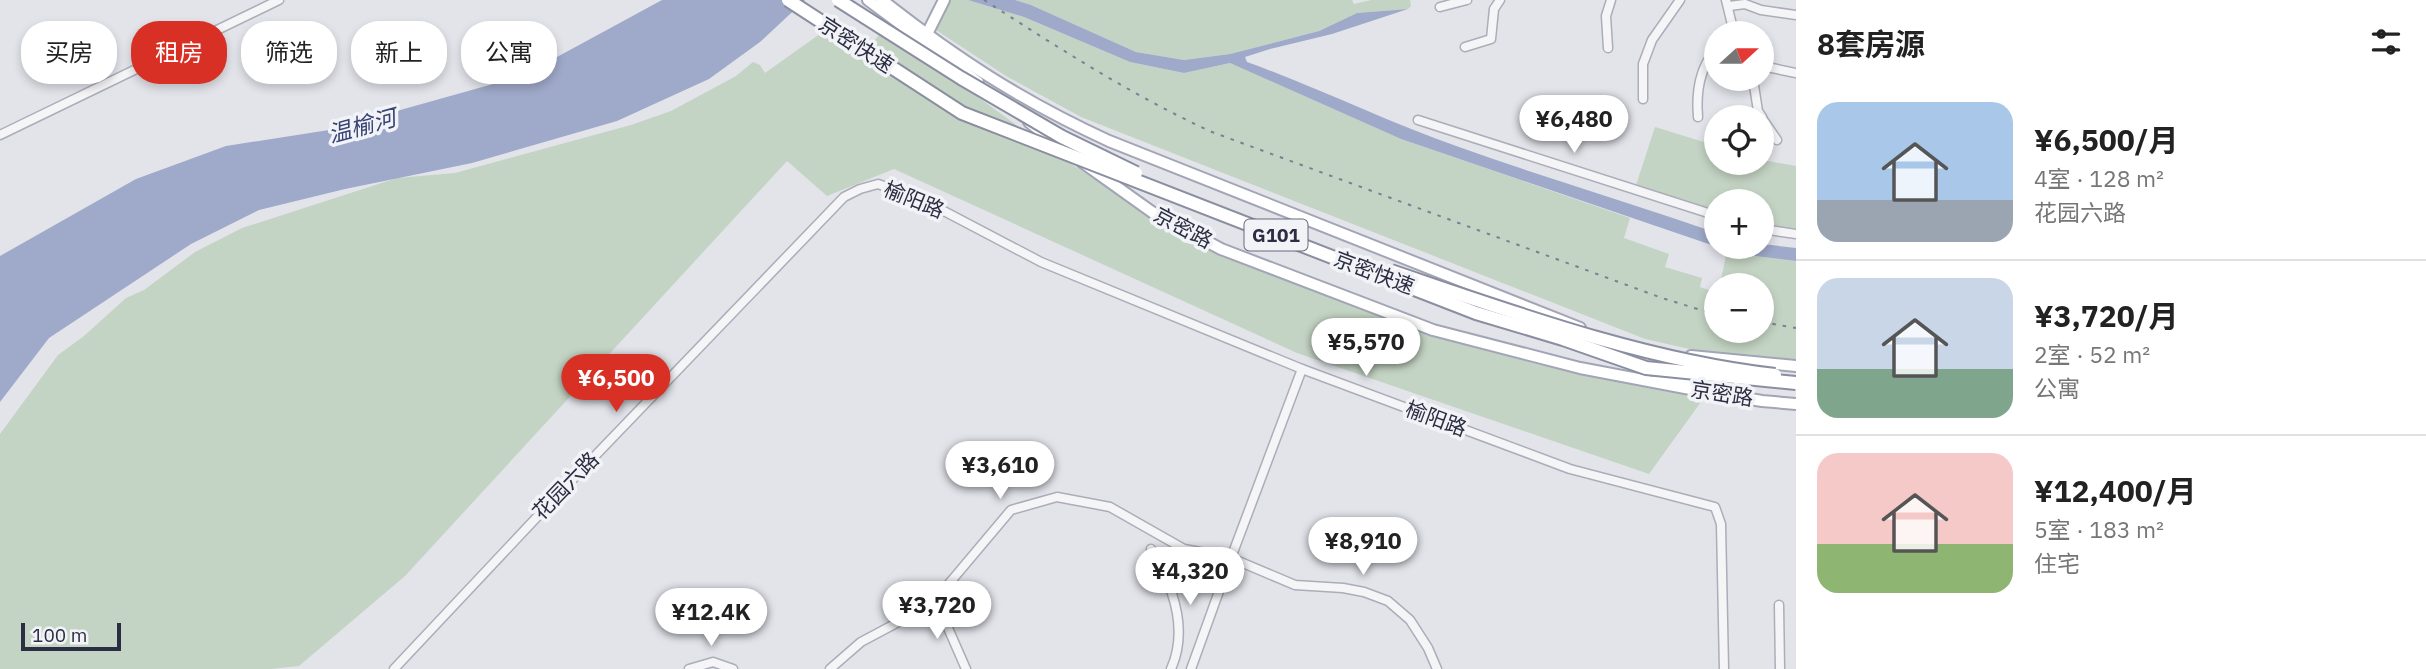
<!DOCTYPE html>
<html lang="zh">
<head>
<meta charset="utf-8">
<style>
	:root { --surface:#fff; --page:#f2f2f2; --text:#222; --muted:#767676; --line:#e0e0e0; --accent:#d93025 }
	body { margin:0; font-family:"IBM Plex Sans","Noto Sans SC",sans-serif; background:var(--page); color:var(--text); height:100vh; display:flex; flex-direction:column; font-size:26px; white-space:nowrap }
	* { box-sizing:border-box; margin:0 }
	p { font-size:23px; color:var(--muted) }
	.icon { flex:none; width:38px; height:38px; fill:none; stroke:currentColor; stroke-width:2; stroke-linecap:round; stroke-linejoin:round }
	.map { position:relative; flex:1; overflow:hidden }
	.panel { display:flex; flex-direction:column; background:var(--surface); width:630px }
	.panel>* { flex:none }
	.top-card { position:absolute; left:21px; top:21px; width:665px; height:63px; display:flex; gap:14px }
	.needle { width:46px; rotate:69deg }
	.tools { position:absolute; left:1704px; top:21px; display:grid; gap:14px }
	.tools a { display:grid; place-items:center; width:70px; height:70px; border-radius:50%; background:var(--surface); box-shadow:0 4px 10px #0003; font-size:35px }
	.scale { position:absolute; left:21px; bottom:18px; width:100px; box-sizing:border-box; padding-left:7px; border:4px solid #2b2e42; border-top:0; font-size:19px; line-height:24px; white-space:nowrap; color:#2b2e42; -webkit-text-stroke:5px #f2f3f7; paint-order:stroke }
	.price { position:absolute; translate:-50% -60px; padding:0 16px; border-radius:24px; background:#fff; color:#222; font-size:23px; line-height:46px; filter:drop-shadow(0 2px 4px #0008) }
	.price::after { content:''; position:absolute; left:50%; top:42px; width:21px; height:16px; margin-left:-10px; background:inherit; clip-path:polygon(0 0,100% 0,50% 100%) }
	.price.on { background:var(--accent); color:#fff }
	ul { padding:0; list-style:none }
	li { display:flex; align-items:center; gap:21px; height:175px; padding:0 21px }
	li+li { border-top:2px solid var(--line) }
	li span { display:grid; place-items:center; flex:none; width:196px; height:140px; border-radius:21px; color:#555 }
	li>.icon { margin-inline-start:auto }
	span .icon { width:84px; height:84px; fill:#fffc; stroke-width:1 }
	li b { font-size:30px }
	h2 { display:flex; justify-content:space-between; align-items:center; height:84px; padding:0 21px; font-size:30px }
	.pill { padding:0 24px; border-radius:28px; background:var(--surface); box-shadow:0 4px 10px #0003; font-size:24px; line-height:63px }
	.pill.on { background:var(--accent); color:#fff }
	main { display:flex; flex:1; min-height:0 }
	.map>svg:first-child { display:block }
	.green { fill:#c4d4c4 }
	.water { fill:#9fa9c9 }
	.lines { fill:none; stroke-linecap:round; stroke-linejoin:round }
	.minor-casing { stroke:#abadb8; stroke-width:11 }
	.major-casing { stroke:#a2a5b5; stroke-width:14 }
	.highway-casing { stroke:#8a8ea0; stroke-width:16 }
	.minor { stroke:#f5f5f8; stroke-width:8 }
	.major { stroke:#fff; stroke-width:10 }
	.highway { stroke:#fff; stroke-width:12 }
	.rail { stroke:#7c7f93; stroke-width:2; stroke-dasharray:3.5 7; stroke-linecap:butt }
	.highway-bridge-casing { stroke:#8a8ea0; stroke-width:16; stroke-linecap:butt }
	.highway-bridge { stroke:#fff; stroke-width:12 }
	.labels { text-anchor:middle; stroke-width:7; stroke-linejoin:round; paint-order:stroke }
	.shield { fill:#f2f3f7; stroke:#676978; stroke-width:2 }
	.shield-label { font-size:19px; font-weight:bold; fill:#2b2e42 }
	.street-label { font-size:21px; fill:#2b2e42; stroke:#f2f3f7 }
	.water-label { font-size:23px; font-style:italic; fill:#364374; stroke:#f2f3f7 }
</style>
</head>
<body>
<main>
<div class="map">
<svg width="1796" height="669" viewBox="0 0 1796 669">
	<rect width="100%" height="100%" fill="#e2e4ea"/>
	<g class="green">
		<path d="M950 0H968L1024 17 1130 62 1184 73 1230 63 1401 139 1630 218 1624 238 1669 254 1665 267 1702 278 1700 287 1717 293V331H1762V285H1720L1727 250 1738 254 1796 261V367L1707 353 1645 339 1081 117 1006 76 936 30Z"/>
		<path d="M1015 0H1352L1354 4 1371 0H1410L1411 6 1408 9 1357 13 1319 31 1230 54 1184 60 1136 52 1031 5Z"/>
		<path d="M831 26 875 40 882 31 956 81 1059 156 1190 241 1401 325 1536 364 1706 395 1649 474 1297 353 894 169 827 196 787 161 405 576 299 666 271 669H0V434L58 355 84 336 126 298 144 290 195 252 242 228 397 178 455 173 631 125 671 111 736 76 753 62 760 65 765 73Z"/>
		<path d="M1655 127 1717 146V163H1762V160L1796 166V229L1762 225V201H1717V214L1704 207 1636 185Z"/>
	</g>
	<g class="water">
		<path d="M662 0H805L760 42 709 79 617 121 472 163 345 189 259 210 191 244 49 338 0 402V256L136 179 226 146 329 130 522 76Z"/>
		<path d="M968 0H1015L1031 5 1136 52 1184 60 1230 54 1319 31 1357 13 1408 9 1332 34 1270 49 1245 57 1247 62C1319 88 1387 122 1459 147 1545 178 1632 203 1717 233V247H1762V244L1796 248V261L1738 254 1401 139 1230 63 1184 73 1130 62 1024 17Z"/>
	</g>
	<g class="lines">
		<defs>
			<g id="minor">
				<path d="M1726 0 1734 33"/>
				<path d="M1729 6 1745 4 1761 10 1796 15"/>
				<path d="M1440 7 1467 0"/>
				<path d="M1465 47 1491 39 1494 9 1500 0"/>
				<path d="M1608 48 1606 16 1611 0"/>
				<path d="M1762 66 1796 73"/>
				<path d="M1753 79 1758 111 1762 117"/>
				<path d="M1643 99V64L1652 40 1680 0"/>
				<path d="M1698 117C1696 94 1699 66 1717 49"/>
				<path d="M1762 118 1777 140"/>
				<path d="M1418 120 1705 212 1717 218"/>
				<path d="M0 135 279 0"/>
				<path d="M1762 229 1796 234"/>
				<path d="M1151 549C1172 584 1189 629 1171 669"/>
				<path d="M931 598 941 612 966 669"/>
				<path d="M1779 605 1780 669"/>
				<path d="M394 669 568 484 844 197 860 189 878 184 921 199 1041 262 1302 369 1570 469 1715 507 1721 524 1724 669"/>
				<path d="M689 669 713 662 733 669"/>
				<path d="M830 669 861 642 906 618 947 586 1011 510 1057 497 1110 507 1184 549 1231 558 1295 585 1343 588 1364 592 1388 601 1410 620 1428 648 1437 669"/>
				<path d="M1191 669 1231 558 1302 369"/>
			</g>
			<g id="major">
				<path d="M868 0 978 82"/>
				<path d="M882 0C957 59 1022 101 1109 141L1580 328"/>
				<path d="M924 40 944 0"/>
				<path d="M1029 122 1066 151"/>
				<path d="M1082 162 1152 212 1221 249 1433 330 1580 368 1701 391"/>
				<path d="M1691 356 1796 366"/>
				<path d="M1721 394 1762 401 1796 404"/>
			</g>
			<path id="highway" d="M1657 372 1727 395"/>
		</defs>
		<use href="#minor" class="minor-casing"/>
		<use href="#major" class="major-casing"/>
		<use href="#highway" class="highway-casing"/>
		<use href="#minor" class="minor"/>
		<use href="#major" class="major"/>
		<use href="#highway" class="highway"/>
		<g class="rail">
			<path d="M984 0C1059 48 1131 95 1212 132L1662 298 1717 315"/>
			<path d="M1762 322 1796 328"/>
		</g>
		<defs>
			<g id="highway-bridge">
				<path d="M788 0 962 113 1476 313 1563 339 1646 368 1796 383"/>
				<path d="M838 0 961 78 1062 137 1136 173"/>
				<path d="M1391 271C1515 313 1644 360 1775 375"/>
			</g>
		</defs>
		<use href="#highway-bridge" class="highway-bridge-casing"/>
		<use href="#highway-bridge" class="highway-bridge"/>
	</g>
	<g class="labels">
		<rect class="shield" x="1244.5" y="219.5" width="63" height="31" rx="5"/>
		<g class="shield-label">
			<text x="1276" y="242">G101</text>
		</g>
		<g class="street-label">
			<text transform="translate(856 45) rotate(33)" y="7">京密快速</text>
			<text transform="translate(914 200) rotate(22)" y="7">榆阳路</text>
			<text transform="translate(1183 228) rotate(28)" y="7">京密路</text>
			<text transform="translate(1374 273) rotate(21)" y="7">京密快速</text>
			<text transform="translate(1722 394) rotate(9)" y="7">京密路</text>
			<text transform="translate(1436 419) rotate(20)" y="7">榆阳路</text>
			<text transform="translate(566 486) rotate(-46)" y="7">花园六路</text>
		</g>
		<g class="water-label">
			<text transform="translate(362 126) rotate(-15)" y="8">温榆河</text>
		</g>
	</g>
</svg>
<div class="tools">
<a><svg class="needle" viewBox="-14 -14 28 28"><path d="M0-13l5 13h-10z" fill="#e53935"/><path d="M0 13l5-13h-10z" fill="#767676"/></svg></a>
<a><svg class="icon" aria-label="locate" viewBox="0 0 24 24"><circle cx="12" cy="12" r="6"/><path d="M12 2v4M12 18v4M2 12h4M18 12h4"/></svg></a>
<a>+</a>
<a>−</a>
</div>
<div class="scale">100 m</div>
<b class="price" style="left:1574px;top:155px">¥6,480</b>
<b class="price" style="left:1366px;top:378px">¥5,570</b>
<b class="price on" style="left:616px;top:414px">¥6,500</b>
<b class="price" style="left:1000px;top:501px">¥3,610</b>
<b class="price" style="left:1363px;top:577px">¥8,910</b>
<b class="price" style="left:1190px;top:607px">¥4,320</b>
<b class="price" style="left:937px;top:641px">¥3,720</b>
<b class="price" style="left:711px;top:648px">¥12.4K</b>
<div class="top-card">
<a class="pill">买房</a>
<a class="pill on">租房</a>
<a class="pill">筛选</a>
<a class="pill">新上</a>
<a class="pill">公寓</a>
</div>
</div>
<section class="panel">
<h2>8套房源<svg class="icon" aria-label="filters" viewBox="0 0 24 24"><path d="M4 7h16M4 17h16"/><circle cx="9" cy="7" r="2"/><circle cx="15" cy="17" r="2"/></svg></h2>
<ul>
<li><span style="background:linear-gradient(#a9c7e8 70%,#9aa5b1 0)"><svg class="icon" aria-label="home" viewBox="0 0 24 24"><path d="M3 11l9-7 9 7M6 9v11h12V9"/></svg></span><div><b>¥6,500/月</b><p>4室 · 128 m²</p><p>花园六路</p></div></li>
<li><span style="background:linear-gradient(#c9d6e8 65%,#7fa58c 0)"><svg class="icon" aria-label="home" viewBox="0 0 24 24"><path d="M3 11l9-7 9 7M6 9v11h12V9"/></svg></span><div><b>¥3,720/月</b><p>2室 · 52 m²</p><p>公寓</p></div></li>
<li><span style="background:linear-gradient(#f6c9c9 65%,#8fb573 0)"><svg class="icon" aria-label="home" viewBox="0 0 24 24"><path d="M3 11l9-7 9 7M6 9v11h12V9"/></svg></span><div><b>¥12,400/月</b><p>5室 · 183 m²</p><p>住宅</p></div></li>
</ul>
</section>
</main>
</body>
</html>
